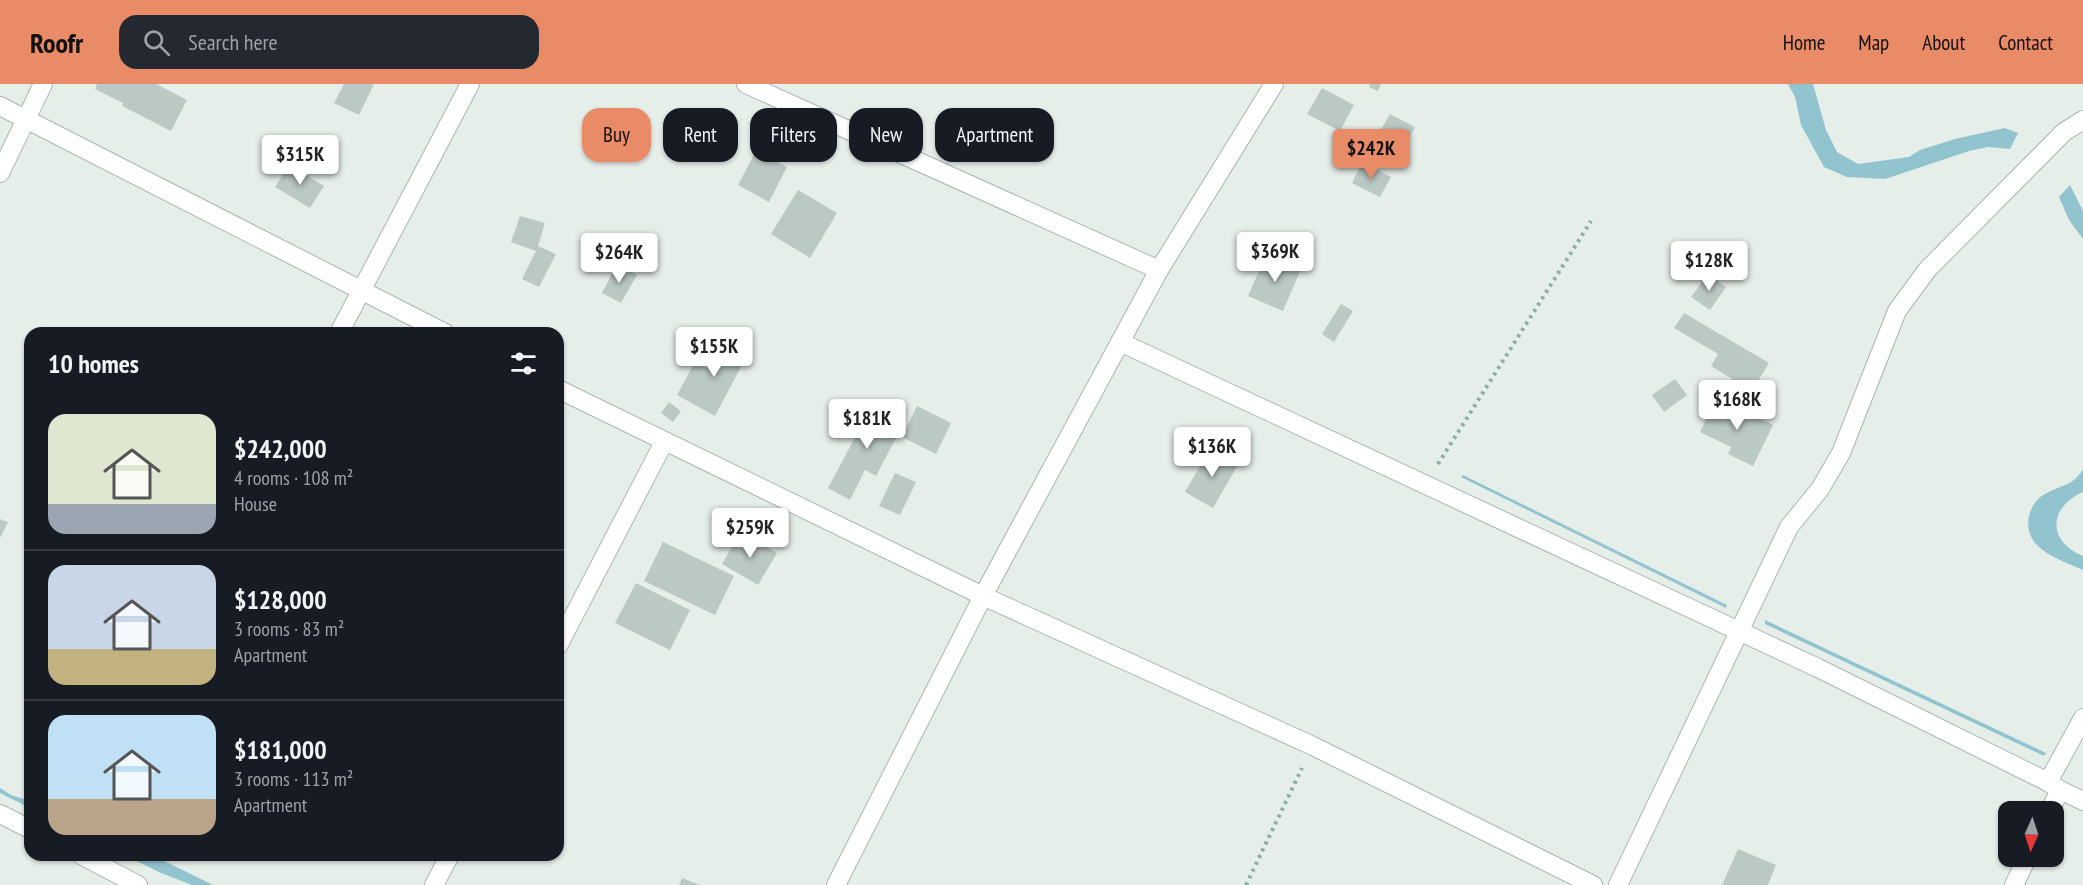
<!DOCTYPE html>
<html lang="en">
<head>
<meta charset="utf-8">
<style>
	:root { --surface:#171b24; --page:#242831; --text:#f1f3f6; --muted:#9ea1a6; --line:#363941; --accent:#ea8b68 }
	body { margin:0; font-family:"PT Sans Narrow",sans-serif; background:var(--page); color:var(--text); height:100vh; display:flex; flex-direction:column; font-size:22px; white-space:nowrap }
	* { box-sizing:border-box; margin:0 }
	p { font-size:20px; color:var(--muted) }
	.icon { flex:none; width:33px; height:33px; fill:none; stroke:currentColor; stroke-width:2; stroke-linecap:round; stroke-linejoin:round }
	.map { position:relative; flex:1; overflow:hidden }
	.drawer { position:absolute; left:24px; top:243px; width:540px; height:534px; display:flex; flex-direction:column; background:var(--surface); border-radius:18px; box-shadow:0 2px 4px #0004 }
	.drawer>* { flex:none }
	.banner { position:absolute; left:582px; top:24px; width:570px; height:54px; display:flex; gap:12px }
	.needle { width:39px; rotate:183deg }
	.fabs { position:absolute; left:1998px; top:717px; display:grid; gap:12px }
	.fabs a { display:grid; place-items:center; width:66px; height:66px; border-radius:12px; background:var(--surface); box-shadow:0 2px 4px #0004; font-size:30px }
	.price { position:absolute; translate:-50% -51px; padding:0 14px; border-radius:6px; background:#fff; color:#222; font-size:20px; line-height:39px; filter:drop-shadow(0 2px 3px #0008) }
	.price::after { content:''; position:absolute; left:50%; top:36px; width:18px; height:14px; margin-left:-9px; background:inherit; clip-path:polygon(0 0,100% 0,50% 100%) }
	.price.current { background:var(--accent); color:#111 }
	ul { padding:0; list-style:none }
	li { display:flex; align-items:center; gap:18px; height:150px; padding:0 24px }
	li+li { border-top:2px solid var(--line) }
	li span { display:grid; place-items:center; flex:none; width:168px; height:120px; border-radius:18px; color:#555 }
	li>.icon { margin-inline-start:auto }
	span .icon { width:72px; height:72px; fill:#fffc; stroke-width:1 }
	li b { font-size:26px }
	h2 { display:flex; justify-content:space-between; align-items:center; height:72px; padding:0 24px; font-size:26px }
	.pill { padding:0 21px; border-radius:18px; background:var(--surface); box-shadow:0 2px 4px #0004; font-size:21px; line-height:54px }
	.pill.current { background:var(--accent); color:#111 }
	header { display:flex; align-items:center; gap:36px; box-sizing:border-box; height:84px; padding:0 30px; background:var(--accent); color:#111 }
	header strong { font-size:28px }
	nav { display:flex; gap:33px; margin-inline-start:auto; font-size:21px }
	.search { width:420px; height:54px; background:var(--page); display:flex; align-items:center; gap:15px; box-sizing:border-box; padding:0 21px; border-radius:18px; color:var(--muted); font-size:22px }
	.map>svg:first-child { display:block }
	.water { fill:#92c4cf }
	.building { fill:#bbc9c4 }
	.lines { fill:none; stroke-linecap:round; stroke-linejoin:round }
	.minor-casing { stroke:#a9b6b1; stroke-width:20 }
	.path { stroke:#88afa4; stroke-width:4; stroke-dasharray:3 4.5; stroke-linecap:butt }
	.minor { stroke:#fff; stroke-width:18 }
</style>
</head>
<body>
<header>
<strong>Roofr</strong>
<div class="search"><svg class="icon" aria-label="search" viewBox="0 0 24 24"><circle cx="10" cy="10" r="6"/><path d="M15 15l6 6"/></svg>Search here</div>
<nav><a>Home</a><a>Map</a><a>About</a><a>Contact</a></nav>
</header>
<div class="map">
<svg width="2083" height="801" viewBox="0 0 2083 801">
	<rect width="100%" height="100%" fill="#e6eeea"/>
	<g class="water">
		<path d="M1788 0H1813L1826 46 1837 68 1858 80 1909 73 1920 66 1955 55 2005 44 2018 49 2010 65 1988 63 1969 67 1885 95 1847 93 1824 83 1801 41 1795 13Z"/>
		<path d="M2070 101 2083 127V155L2069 136 2059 113Z"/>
		<path d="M2083 385V408C2048 424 2047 457 2083 472V486C2059 475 2022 465 2029 432 2031 423 2037 414 2045 410 2060 401 2074 402 2083 385Z"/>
		<path d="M1463 391 1727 521 1726 524 1461 393Z"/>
		<path d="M1765 536 2046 669 2044 672 1765 540Z"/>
		<path d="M0 704 11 711 30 717V724L0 709Z"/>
		<path d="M124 771H152L213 801H192L161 789Z"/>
	</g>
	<g class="building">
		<path d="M97 0H156L187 16 171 47 122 22 123 19 95 5Z"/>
		<path d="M344 0H374L359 31 334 19Z"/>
		<path d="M1370 0H1381L1378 7 1369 3Z"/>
		<path d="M1322 4 1354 21 1340 47 1307 30Z"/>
		<path d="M1390 30 1415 43 1404 64 1378 51Z"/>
		<path d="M756 67 787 83 769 118 738 101Z"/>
		<path d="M1362 78 1391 93 1380 113 1352 99Z"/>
		<path d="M289 81 324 102 310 124 275 103Z"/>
		<path d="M798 106 837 129 810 174 771 150Z"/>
		<path d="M520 132 545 139 538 162 556 170 539 203 522 195 536 167 511 158Z"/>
		<path d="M1266 171 1301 185 1283 227 1248 212Z"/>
		<path d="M617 180 637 191 621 219 602 209Z"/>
		<path d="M1708 190 1726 203 1710 226 1691 213Z"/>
		<path d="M1341 220 1353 227 1334 258 1322 250Z"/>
		<path d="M1684 229 1769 279 1744 320 1724 308 1732 295 1711 282 1718 270 1674 244Z"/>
		<path d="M736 253 752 262 715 332 677 311 695 278 706 284 714 269 725 275Z"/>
		<path d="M1675 295 1687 311 1664 328 1652 311Z"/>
		<path d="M1717 313 1773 341 1753 382 1728 370 1731 363 1700 348Z"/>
		<path d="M669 318 681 327 673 338 661 329Z"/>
		<path d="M880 319 904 331 894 348 898 350 876 392 865 386 850 416 828 404 866 333 871 336Z"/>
		<path d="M917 322 951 339 936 370 902 353Z"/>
		<path d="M1211 363 1239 379 1213 424 1185 408Z"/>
		<path d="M895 389 916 398 900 431 879 422Z"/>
		<path d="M0 435 8 438 0 454Z"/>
		<path d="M741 448 777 469 758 501 722 480Z"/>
		<path d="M663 458 734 492 715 531 644 497Z"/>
		<path d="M636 499 690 526 670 566 615 539Z"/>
		<path d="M1738 765 1776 781 1768 801H1722Z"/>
		<path d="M682 794 700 801H679Z"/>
	</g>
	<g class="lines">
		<defs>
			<g id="minor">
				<path d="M746 0 1159 186"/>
				<path d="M0 22 445 249"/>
				<path d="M0 89 43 0"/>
				<path d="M339 249 470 0"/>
				<path d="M1120 258 1818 584 2048 698 2060 706 2083 717"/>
				<path d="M558 305 983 512 1313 662 1593 801"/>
				<path d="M558 562 664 358"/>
				<path d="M2048 698 2083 634"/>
				<path d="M2049 728 2060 706"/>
				<path d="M0 730 30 745"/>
				<path d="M81 771 138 801"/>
				<path d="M434 801 450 771"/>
				<path d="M836 801 983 512 1159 186 1274 0"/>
				<path d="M1618 801 1789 443 1820 405 1841 369 1897 227 1927 186 2064 48 2083 36"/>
				<path d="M2014 801 2028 772"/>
			</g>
		</defs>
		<use href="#minor" class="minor-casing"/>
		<g class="path">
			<path d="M1438 380 1591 137"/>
			<path d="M1246 801 1302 684"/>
		</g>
		<use href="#minor" class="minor"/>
	</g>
</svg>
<div class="fabs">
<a><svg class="needle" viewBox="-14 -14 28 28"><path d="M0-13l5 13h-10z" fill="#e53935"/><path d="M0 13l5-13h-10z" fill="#9ea1a6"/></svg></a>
</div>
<b class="price current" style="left:1371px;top:96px">$242K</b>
<b class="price" style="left:300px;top:102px">$315K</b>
<b class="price" style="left:1275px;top:199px">$369K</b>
<b class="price" style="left:619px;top:200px">$264K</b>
<b class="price" style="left:1709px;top:208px">$128K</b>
<b class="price" style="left:714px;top:294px">$155K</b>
<b class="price" style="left:1737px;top:347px">$168K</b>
<b class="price" style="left:867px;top:366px">$181K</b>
<b class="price" style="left:1212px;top:394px">$136K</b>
<b class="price" style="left:750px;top:475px">$259K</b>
<div class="banner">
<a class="pill current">Buy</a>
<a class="pill">Rent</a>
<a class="pill">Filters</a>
<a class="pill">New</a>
<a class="pill">Apartment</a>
</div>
<section class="drawer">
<h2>10 homes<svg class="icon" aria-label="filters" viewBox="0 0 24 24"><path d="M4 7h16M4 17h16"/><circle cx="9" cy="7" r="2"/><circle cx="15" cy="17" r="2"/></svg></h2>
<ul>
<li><span style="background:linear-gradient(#dfe7d0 75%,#9aa5b1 0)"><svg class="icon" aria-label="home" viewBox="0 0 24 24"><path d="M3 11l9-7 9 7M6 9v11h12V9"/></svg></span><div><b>$242,000</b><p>4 rooms · 108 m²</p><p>House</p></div></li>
<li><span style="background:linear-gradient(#c9d6e8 70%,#c2b280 0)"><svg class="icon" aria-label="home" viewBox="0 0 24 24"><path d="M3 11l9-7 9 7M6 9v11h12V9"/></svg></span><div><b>$128,000</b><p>3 rooms · 83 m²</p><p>Apartment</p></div></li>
<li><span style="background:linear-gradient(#bfe0f5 70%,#b9a48a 0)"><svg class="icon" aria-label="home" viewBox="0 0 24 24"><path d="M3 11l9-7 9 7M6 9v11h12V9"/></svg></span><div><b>$181,000</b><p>3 rooms · 113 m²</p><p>Apartment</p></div></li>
</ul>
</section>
</div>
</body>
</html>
